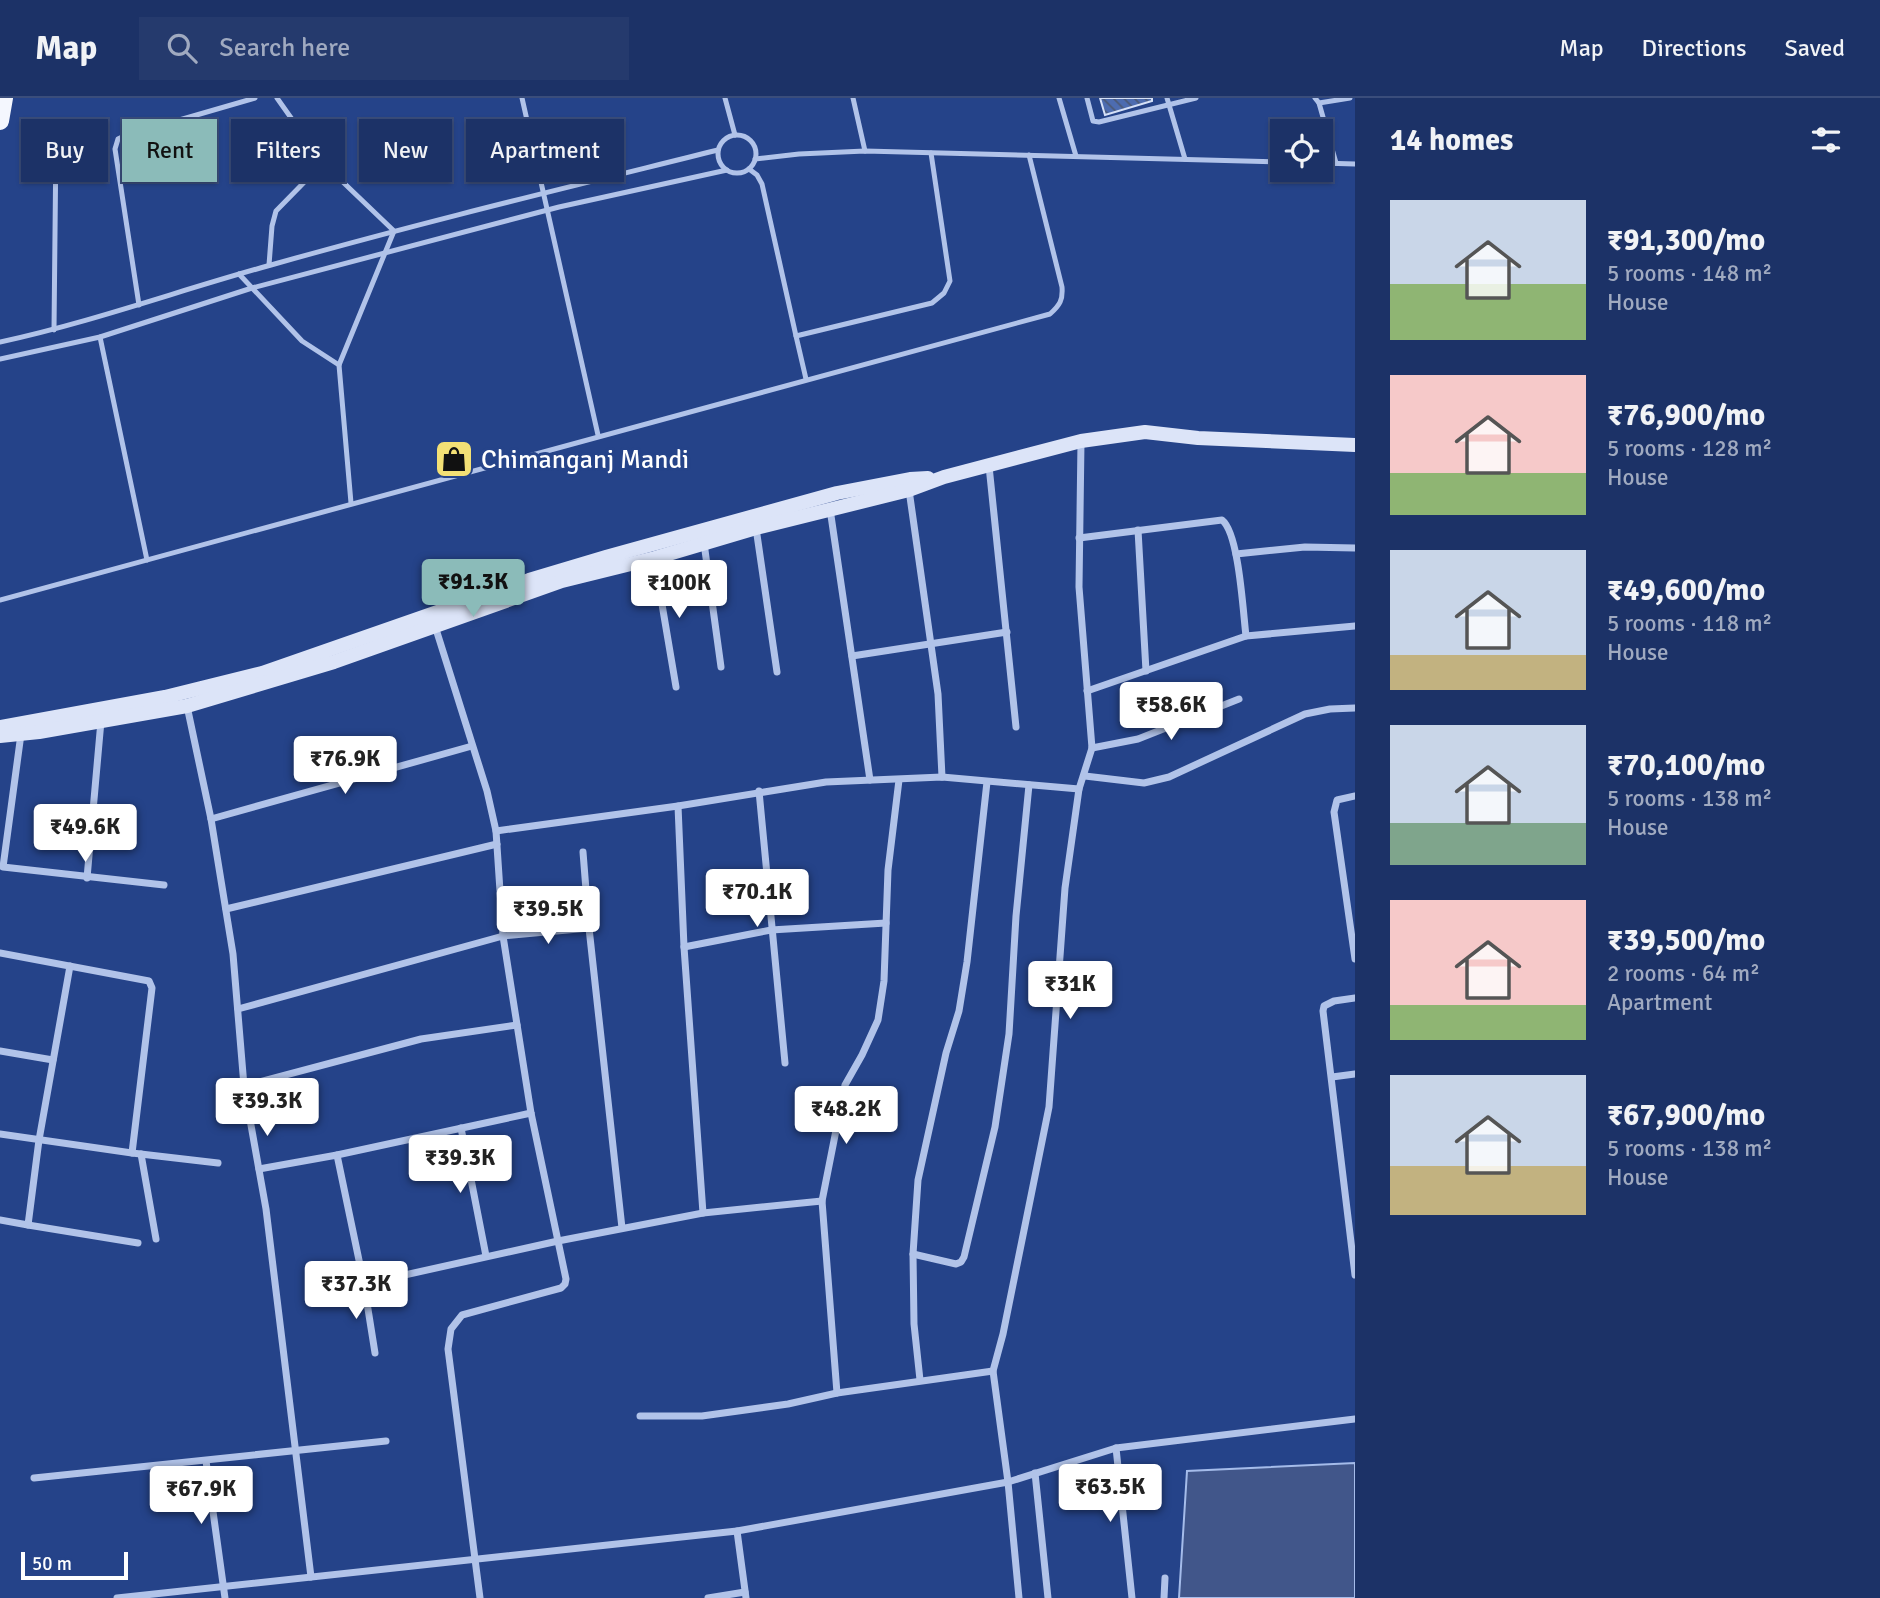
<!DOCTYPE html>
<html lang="en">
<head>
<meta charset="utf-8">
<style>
	:root { --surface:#1c3267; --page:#253a6d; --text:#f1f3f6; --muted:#a0aac0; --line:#3a4d7b; --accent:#8bbbb9 }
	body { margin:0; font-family:Signika,sans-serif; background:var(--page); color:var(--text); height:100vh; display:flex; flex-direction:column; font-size:26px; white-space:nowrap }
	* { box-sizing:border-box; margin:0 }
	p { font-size:23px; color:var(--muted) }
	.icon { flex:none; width:38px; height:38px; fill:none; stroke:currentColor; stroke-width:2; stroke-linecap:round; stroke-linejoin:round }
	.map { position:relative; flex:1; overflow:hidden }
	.details { display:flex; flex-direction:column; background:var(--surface); width:525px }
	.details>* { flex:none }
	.banner { position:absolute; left:21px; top:21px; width:665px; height:63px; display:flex; gap:14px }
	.controls { position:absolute; left:1270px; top:21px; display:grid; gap:14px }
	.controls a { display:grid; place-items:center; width:63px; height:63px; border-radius:0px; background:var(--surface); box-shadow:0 2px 5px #0004,0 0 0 2px var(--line); font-size:35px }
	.scale { position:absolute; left:21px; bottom:18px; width:107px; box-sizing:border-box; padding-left:7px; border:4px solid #fff; border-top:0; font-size:19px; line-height:24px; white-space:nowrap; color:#fff; -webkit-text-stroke:5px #254389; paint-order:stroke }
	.price { position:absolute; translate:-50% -60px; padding:0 16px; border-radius:7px; background:#fff; color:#222; font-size:23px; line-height:46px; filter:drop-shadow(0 2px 4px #0008) }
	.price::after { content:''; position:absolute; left:50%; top:42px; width:21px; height:16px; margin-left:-10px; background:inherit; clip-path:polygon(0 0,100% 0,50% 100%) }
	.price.selected { background:var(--accent); color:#111 }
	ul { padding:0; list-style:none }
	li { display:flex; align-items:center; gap:21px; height:175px; padding:0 35px }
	li span { display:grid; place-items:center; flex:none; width:196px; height:140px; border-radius:0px; color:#555 }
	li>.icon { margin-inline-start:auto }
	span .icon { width:84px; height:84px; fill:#fffc; stroke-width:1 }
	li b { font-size:30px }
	h2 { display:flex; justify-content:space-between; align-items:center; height:84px; padding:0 35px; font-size:30px }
	.tag { padding:0 24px; border-radius:0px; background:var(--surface); box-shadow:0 2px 5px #0004,0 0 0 2px var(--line); font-size:24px; line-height:63px }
	.tag.selected { background:var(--accent); color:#111 }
	header { display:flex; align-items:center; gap:42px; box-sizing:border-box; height:98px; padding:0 35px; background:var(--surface); border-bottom:2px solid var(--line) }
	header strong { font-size:33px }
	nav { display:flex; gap:38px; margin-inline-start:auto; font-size:24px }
	.search { width:490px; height:63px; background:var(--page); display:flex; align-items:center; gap:18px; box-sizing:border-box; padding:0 24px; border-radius:0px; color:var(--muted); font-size:26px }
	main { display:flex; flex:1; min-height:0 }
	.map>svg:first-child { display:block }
	.water { fill:#41568a; stroke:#a5bcea; stroke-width:2 }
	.building { fill:url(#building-back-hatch); stroke:#d5e0f7; stroke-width:2 }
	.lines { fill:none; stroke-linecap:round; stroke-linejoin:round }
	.lane { stroke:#b1c3e9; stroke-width:5 }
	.street { stroke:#b1c3e9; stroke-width:7 }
	.secondary { stroke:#dce4f8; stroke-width:14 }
	.primary { stroke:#f4f7fe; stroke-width:18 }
	.labels { text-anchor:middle; stroke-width:6; stroke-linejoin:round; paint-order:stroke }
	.poi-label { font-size:26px; fill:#fff; stroke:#254389; text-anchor:start }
</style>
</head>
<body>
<header>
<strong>Map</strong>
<div class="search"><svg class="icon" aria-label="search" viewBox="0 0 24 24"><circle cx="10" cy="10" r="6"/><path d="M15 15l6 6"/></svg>Search here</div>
<nav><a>Map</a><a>Directions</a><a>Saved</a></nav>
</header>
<main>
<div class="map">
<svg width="1355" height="1500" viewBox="0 0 1355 1500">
	<defs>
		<pattern id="building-back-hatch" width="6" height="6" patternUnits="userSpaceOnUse" patternTransform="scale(1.75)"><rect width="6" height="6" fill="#4d6cb0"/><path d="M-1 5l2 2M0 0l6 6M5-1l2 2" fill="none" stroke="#4c5974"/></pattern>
	</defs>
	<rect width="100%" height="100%" fill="#254389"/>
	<path class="water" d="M1355 1365V1500H1179L1187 1373Z"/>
	<path class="building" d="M1100 0H1152V3L1105 17Z"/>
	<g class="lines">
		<g class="lane">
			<path d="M277 0 323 65 394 133 339 267"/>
			<path d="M522 0 598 337"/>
			<path d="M725 0 735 37"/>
			<path d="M853 0 865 53"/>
			<path d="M1059 0 1076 58"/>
			<path d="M1087 0 1093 23 1099 24 1196 0"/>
			<path d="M1167 0 1185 61"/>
			<path d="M1315 0 1319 5 1336 65"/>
			<path d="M1319 5 1350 0"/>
			<circle cx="737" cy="56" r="19"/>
			<path d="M755 61 799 56 865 53 1283 64"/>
			<path d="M1321 65 1355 66"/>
			<path d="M749 71 757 77 762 86 796 238 932 205 944 195 950 183 931 55"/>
			<path d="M269 167 272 128 276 113 323 65"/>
			<path d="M239 176 302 243 339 267 351 405"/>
			<path d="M139 207 115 51 118 41 124 38 255 0"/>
			<path d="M54 232 56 39"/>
			<path d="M796 238 806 281"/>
			<path d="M100 239 147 462"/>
			<path d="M0 244C92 224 180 192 271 167 419 125 569 89 718 52"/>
			<path d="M0 261 100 239 252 190 559 109 727 72"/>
			<path d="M0 502 1050 216C1060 207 1063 202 1062 189L1029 57"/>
		</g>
		<g class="street">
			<path d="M989 368 1016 629"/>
			<path d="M909 392 938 596 942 679"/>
			<path d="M830 411 870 682"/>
			<path d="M756 430 777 574"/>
			<path d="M1138 432 1146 573"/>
			<path d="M1079 440 1222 422C1239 435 1243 514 1246 538L1087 593"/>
			<path d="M704 445 721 569"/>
			<path d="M1236 456 1305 449 1355 450"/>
			<path d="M654 459 676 589"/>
			<path d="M435 528 487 693 496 733 503 838 531 1015 566 1181 565 1186 561 1190 462 1217 451 1231 448 1251 480 1500"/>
			<path d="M1246 538 1355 528"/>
			<path d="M852 558 1007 534"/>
			<path d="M187 608 211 721 233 856 244 988 266 1111 311 1479"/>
			<path d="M21 636 3 769 164 787"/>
			<path d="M1092 650 1138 641 1239 601"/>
			<path d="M1085 678 1144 685 1169 679 1305 616 1330 611 1355 610"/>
			<path d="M899 682 888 772 884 883 878 922 862 957 845 987 822 1103 837 1295 993 1273"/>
			<path d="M759 693 785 965"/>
			<path d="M1355 698 1337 702 1334 714 1355 861"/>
			<path d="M678 708 684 849 703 1115"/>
			<path d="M211 721 472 648"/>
			<path d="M496 733 678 708 826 684 942 679 1079 691"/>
			<path d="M583 754 589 830"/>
			<path d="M87 780 101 623"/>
			<path d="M226 811 497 746"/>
			<path d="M684 849 771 832 886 825"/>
			<path d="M0 855 149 883 152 890 132 1055"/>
			<path d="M1355 900 1334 903 1324 908 1323 913 1355 1177"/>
			<path d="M238 911 503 838 589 830 622 1130"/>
			<path d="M0 953 53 962"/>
			<path d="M1332 979 1355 976"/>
			<path d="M244 988 421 941 517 927"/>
			<path d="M461 1030 486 1158"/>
			<path d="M0 1036 132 1055 218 1065"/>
			<path d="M141 1056 156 1141"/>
			<path d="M337 1057 531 1015"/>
			<path d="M259 1071 337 1057 364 1186 558 1143 703 1115 822 1103"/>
			<path d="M0 1122 28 1127 39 1042 70 868"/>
			<path d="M28 1127 138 1145"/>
			<path d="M913 1156 956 1166 961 1164 964 1159 995 1029 1009 936 1016 818 1029 687"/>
			<path d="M364 1186 375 1255"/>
			<path d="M920 1282 914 1226 913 1156 918 1082 946 955 959 913 967 864 987 684"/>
			<path d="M640 1318H702L788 1306 837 1295"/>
			<path d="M1116 1350 1132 1500"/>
			<path d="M206 1363 225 1500"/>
			<path d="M1035 1375 1048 1500"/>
			<path d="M34 1380 386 1343"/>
			<path d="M737 1433 746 1500"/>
			<path d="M117 1500 737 1433 1008 1384 1116 1350 1355 1321"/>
			<path d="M708 1500 745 1494"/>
			<path d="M1019 1500 1008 1384 993 1273 1003 1236 1049 1009 1065 790 1079 691 1092 650 1079 489 1081 344"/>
			<path d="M1164 1500 1165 1480"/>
		</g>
		<g class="secondary">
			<path d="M0 629 165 599 262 575 529 482 606 459 837 395 910 381 928 380"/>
			<path d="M0 638 39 634 187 608 334 564 562 483 655 460 756 430 909 392 944 379 1081 343 1145 334 1198 340 1355 347"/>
		</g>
		<path class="primary" d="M0 23 4 0"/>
	</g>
	<defs>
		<symbol id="shop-square" viewBox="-11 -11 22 22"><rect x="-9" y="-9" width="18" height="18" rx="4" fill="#f3e075" stroke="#254389"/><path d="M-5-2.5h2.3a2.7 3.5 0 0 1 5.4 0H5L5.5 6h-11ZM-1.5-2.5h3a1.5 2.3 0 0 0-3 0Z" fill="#111"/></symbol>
	</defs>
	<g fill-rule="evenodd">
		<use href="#shop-square" x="432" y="339" width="44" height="44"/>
	</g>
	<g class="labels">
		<g class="poi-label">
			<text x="481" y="370">Chimanganj Mandi</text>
		</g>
	</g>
</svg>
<div class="controls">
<a><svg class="icon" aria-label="locate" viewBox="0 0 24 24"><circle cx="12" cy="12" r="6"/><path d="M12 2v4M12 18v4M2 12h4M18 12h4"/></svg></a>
</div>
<div class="scale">50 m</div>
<b class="price selected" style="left:473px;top:521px">₹91.3K</b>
<b class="price" style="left:679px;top:522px">₹100K</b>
<b class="price" style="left:1171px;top:644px">₹58.6K</b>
<b class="price" style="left:345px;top:698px">₹76.9K</b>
<b class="price" style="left:85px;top:766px">₹49.6K</b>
<b class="price" style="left:757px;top:831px">₹70.1K</b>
<b class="price" style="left:548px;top:848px">₹39.5K</b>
<b class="price" style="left:1070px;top:923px">₹31K</b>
<b class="price" style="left:267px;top:1040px">₹39.3K</b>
<b class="price" style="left:846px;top:1048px">₹48.2K</b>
<b class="price" style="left:460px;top:1097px">₹39.3K</b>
<b class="price" style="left:356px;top:1223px">₹37.3K</b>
<b class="price" style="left:1110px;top:1426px">₹63.5K</b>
<b class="price" style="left:201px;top:1428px">₹67.9K</b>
<div class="banner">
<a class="tag">Buy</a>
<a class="tag selected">Rent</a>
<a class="tag">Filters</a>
<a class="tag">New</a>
<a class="tag">Apartment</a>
</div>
</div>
<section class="details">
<h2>14 homes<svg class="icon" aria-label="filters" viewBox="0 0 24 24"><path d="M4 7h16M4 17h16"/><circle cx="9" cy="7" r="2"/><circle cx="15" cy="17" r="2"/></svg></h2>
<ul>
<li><span style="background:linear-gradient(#c9d6e8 60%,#8fb573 0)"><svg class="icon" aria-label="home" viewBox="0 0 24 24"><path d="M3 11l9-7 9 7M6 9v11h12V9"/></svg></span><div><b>₹91,300/mo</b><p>5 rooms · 148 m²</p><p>House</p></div></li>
<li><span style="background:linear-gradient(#f6c9c9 70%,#8fb573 0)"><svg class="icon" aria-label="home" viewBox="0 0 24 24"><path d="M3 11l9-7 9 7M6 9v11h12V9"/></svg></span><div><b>₹76,900/mo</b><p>5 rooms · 128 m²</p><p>House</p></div></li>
<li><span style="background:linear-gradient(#c9d6e8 75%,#c2b280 0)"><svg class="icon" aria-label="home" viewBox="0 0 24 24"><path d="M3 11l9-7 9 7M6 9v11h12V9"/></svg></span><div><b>₹49,600/mo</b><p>5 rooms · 118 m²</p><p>House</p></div></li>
<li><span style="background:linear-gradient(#c9d6e8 70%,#7fa58c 0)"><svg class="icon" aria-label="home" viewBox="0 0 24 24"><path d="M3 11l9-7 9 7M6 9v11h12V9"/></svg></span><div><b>₹70,100/mo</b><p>5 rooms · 138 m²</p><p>House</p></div></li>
<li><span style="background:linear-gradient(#f6c9c9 75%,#8fb573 0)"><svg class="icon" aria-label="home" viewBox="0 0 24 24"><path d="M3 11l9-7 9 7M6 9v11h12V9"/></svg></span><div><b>₹39,500/mo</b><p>2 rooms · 64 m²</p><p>Apartment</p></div></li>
<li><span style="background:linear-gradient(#c9d6e8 65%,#c2b280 0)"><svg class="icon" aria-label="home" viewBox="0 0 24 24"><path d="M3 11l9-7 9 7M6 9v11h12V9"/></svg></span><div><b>₹67,900/mo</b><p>5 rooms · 138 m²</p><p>House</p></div></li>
</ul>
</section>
</main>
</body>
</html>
